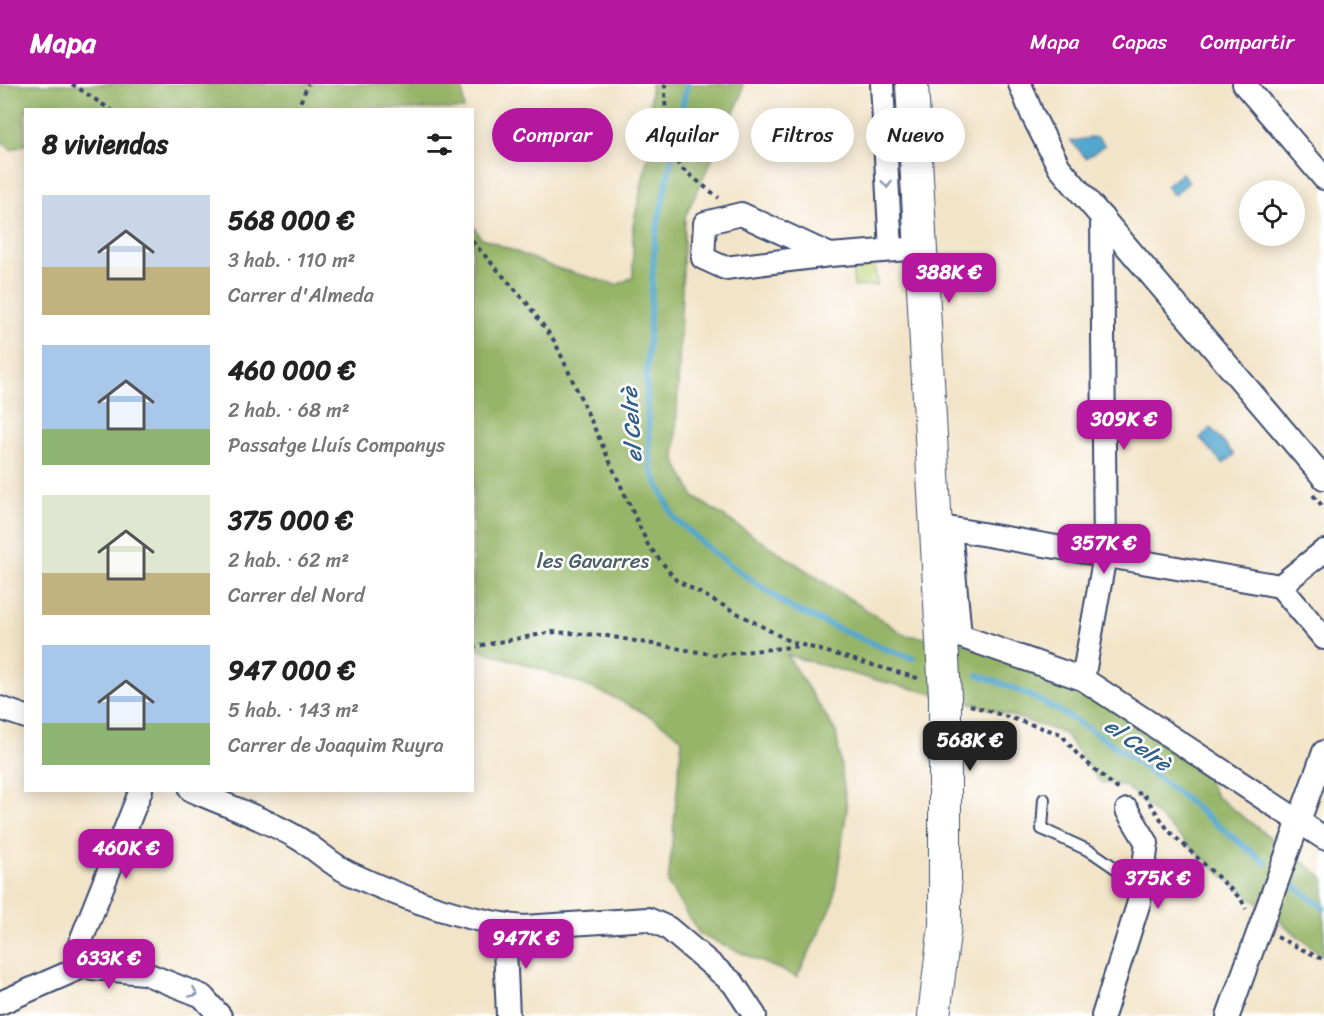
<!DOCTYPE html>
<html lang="es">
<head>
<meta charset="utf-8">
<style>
	:root { --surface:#fff; --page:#f6f6f6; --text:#222; --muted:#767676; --accent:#b5179e }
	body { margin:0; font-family:Sriracha,sans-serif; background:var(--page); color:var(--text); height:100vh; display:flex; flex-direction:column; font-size:22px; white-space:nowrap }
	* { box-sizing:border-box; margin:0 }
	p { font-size:20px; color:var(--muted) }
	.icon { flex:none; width:33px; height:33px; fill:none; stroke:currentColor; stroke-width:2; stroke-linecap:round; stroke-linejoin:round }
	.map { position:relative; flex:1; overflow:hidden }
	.panel { position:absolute; left:24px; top:24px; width:450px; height:684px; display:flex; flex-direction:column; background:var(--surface); border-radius:0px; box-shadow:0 3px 15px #0003 }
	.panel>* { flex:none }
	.top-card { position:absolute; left:492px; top:24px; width:570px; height:54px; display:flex; gap:12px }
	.controls { position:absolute; left:1239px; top:96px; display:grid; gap:12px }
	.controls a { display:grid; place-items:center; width:66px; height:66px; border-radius:50%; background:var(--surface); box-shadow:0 3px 15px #0003; font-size:30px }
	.price { position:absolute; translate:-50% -51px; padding:0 14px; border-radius:12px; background:var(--accent); color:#fff; font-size:20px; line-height:39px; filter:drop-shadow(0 2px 3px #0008) }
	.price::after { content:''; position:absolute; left:50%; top:36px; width:18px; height:14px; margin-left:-9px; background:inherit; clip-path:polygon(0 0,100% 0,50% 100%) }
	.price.current { background:#222; color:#fff }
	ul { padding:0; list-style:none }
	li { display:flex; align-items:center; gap:18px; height:150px; padding:0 18px }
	li span { display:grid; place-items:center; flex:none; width:168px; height:120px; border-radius:0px; color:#555 }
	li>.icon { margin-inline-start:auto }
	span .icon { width:72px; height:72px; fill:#fffc; stroke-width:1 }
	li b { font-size:26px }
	h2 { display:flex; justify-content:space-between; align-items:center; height:72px; padding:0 18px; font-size:26px }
	.pill { padding:0 21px; border-radius:27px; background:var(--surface); box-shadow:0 3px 15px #0003; font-size:21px; line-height:54px }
	.pill.current { background:var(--accent); color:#fff }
	header { display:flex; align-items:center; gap:36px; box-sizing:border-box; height:84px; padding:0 30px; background:var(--accent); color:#fff }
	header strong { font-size:28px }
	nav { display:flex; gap:33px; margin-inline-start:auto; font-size:21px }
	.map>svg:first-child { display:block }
	.green { fill:#bed377; stroke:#6c816a; stroke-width:1.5 }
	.forest { fill:#96b568; stroke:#587263; stroke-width:1.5 }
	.water { fill:#52a7ce; stroke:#366b96; stroke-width:1.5 }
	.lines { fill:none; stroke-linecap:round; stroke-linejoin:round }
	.stream { stroke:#52a7ce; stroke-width:6 }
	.lane-casing { stroke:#3b4a6e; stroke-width:14 }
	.street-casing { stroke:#3b4a6e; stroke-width:26 }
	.secondary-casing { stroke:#3b4a6e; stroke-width:34 }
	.path { stroke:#3b4a6e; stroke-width:4; stroke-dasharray:4.5 4.5; stroke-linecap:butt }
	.lane { stroke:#fff; stroke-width:10 }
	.street { stroke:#fff; stroke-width:22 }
	.secondary { stroke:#fff; stroke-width:32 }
	.oneway { stroke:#8d97ae }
	.labels { text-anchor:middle; stroke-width:5; stroke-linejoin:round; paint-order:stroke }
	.park-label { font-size:21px; fill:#4c6066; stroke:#fff }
	.water-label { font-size:22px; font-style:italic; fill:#315f8b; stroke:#fff }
</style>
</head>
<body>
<header>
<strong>Mapa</strong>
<nav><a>Mapa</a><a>Capas</a><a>Compartir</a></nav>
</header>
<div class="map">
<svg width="1324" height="932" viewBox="0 0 1324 932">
	<rect width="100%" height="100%" fill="#fff"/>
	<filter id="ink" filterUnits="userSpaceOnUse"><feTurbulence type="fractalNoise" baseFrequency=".0167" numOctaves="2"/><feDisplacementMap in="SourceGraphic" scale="12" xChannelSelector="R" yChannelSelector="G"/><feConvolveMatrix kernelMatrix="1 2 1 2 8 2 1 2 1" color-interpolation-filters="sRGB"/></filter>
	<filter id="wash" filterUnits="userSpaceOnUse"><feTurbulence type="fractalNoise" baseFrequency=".008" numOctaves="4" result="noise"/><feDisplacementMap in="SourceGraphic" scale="24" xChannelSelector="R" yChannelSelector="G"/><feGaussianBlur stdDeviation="1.35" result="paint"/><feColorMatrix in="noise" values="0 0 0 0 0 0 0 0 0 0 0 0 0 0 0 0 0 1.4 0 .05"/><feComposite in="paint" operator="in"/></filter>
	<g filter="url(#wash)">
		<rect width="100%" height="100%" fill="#f2e4c8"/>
		<path class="green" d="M874 178 877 201 854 203 852 180Z"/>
		<g class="forest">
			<path d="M0 0H462L464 25 26 26 25 61 11 66 0 55Z"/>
			<path d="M651 0H743L741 13 685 133 675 376 694 413 905 551 966 559 1072 599 1194 672 1217 713 1324 794V873L1222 791 1125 702 1100 698 1064 649 971 619 864 593 787 571 836 648 847 725 833 820 797 893 700 851 668 800 682 655C630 611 538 584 473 564L472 139 480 153 553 183 617 201 633 193V142L649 67Z"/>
		</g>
		<g class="water">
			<path d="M1097 53 1105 61 1086 74 1071 57Z"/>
			<path d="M1182 89 1189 98 1174 111 1166 102Z"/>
			<path d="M1211 344 1234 371 1223 380 1200 354Z"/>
		</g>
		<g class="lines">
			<g class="stream">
				<path d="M687 0 655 154 646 298 651 385 674 434 715 470 791 524 888 566 913 574"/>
				<path d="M978 591C1087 626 1176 710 1266 779"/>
				<path d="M1289 798 1324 824"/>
			</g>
		</g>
	</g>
	<g filter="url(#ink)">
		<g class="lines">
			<defs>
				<path id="lane" d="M1044 715 1042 745 1092 768 1124 790 1140 806"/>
				<g id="street">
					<path d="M882 0 891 166"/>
					<path d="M1020 0 1032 30 1059 83 1324 394"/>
					<path d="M1244 0 1324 94"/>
					<path d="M830 171 741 130 705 139 703 174 725 184 830 171 922 164"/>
					<path d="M936 442 1280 502"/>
					<path d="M951 455 960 552 1083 595 1324 754"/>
					<path d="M1280 502 1324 554"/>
					<path d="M1280 502 1324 467"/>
					<path d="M1083 595 1105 471 1102 133"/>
					<path d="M0 624 26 633"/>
					<path d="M191 706C225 721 263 734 296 753 314 763 330 780 349 789 402 814 465 837 524 843L648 835 668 844 733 899 755 932"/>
					<path d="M504 841 508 932"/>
					<path d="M82 883 80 859 141 706"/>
					<path d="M0 919 82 883 144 889 202 912 220 932"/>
					<path d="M1103 932 1139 818 1147 759 1127 726"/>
					<path d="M1228 932 1324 668"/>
				</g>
				<path id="secondary" d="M912 0 945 612V841L934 932"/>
			</defs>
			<use href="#lane" class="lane-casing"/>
			<use href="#street" class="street-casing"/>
			<use href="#secondary" class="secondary-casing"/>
			<g class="path">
				<path d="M72 0 111 26"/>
				<path d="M665 0 666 62 681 84 719 114"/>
				<path d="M297 26 308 0"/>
				<path d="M472 157 527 219 555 258 648 461 676 496 789 557 921 595"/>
				<path d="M1313 411 1324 424"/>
				<path d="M472 563 553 548 601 551 716 571 799 562"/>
				<path d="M970 621 1061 650 1078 671 1120 707"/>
				<path d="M1137 710 1142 708 1169 747 1241 815 1246 825"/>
				<path d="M1277 853 1324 876"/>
			</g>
			<use href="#lane" class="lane"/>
			<use href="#street" class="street"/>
			<use href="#secondary" class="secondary"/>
		</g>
		<defs><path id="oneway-chevron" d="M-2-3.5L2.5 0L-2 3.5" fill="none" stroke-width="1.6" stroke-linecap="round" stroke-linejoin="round" transform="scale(1.5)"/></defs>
		<g class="oneway">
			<use href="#oneway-chevron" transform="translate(887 100) rotate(87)"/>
			<use href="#oneway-chevron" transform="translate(194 909) rotate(23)"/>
		</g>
	</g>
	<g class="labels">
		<g class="park-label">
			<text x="593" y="484">les Gavarres</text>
		</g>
		<g class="water-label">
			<text transform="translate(631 341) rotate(-94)" y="8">el Celrè</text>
			<text transform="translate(1138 660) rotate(36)" y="8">el Celrè</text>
		</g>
	</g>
</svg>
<div class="controls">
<a><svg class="icon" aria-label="locate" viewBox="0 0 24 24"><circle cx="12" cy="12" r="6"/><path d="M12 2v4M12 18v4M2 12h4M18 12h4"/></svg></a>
</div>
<b class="price" style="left:949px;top:220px">388K €</b>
<b class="price" style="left:1124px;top:367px">309K €</b>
<b class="price" style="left:1104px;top:491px">357K €</b>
<b class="price current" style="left:970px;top:688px">568K €</b>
<b class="price" style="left:126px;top:796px">460K €</b>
<b class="price" style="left:1158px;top:826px">375K €</b>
<b class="price" style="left:526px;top:886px">947K €</b>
<b class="price" style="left:109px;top:906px">633K €</b>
<div class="top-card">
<a class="pill current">Comprar</a>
<a class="pill">Alquilar</a>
<a class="pill">Filtros</a>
<a class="pill">Nuevo</a>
</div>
<section class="panel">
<h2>8 viviendas<svg class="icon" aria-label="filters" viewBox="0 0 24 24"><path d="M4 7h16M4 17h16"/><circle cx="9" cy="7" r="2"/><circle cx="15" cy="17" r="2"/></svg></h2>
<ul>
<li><span style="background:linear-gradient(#c9d6e8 60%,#c2b280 0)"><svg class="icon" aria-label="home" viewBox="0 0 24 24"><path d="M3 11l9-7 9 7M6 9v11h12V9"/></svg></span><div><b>568 000 €</b><p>3 hab. · 110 m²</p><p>Carrer d'Almeda</p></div></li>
<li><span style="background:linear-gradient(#a9c7e8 70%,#8fb573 0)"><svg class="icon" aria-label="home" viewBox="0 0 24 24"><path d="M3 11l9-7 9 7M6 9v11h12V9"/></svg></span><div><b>460 000 €</b><p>2 hab. · 68 m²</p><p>Passatge Lluís Companys</p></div></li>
<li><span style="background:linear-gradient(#dfe7d0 65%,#c2b280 0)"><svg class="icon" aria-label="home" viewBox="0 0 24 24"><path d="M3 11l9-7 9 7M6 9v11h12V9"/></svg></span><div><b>375 000 €</b><p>2 hab. · 62 m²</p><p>Carrer del Nord</p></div></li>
<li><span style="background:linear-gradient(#a9c7e8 65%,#8fb573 0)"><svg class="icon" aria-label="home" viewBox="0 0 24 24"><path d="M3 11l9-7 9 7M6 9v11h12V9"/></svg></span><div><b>947 000 €</b><p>5 hab. · 143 m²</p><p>Carrer de Joaquim Ruyra</p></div></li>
</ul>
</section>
</div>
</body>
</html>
